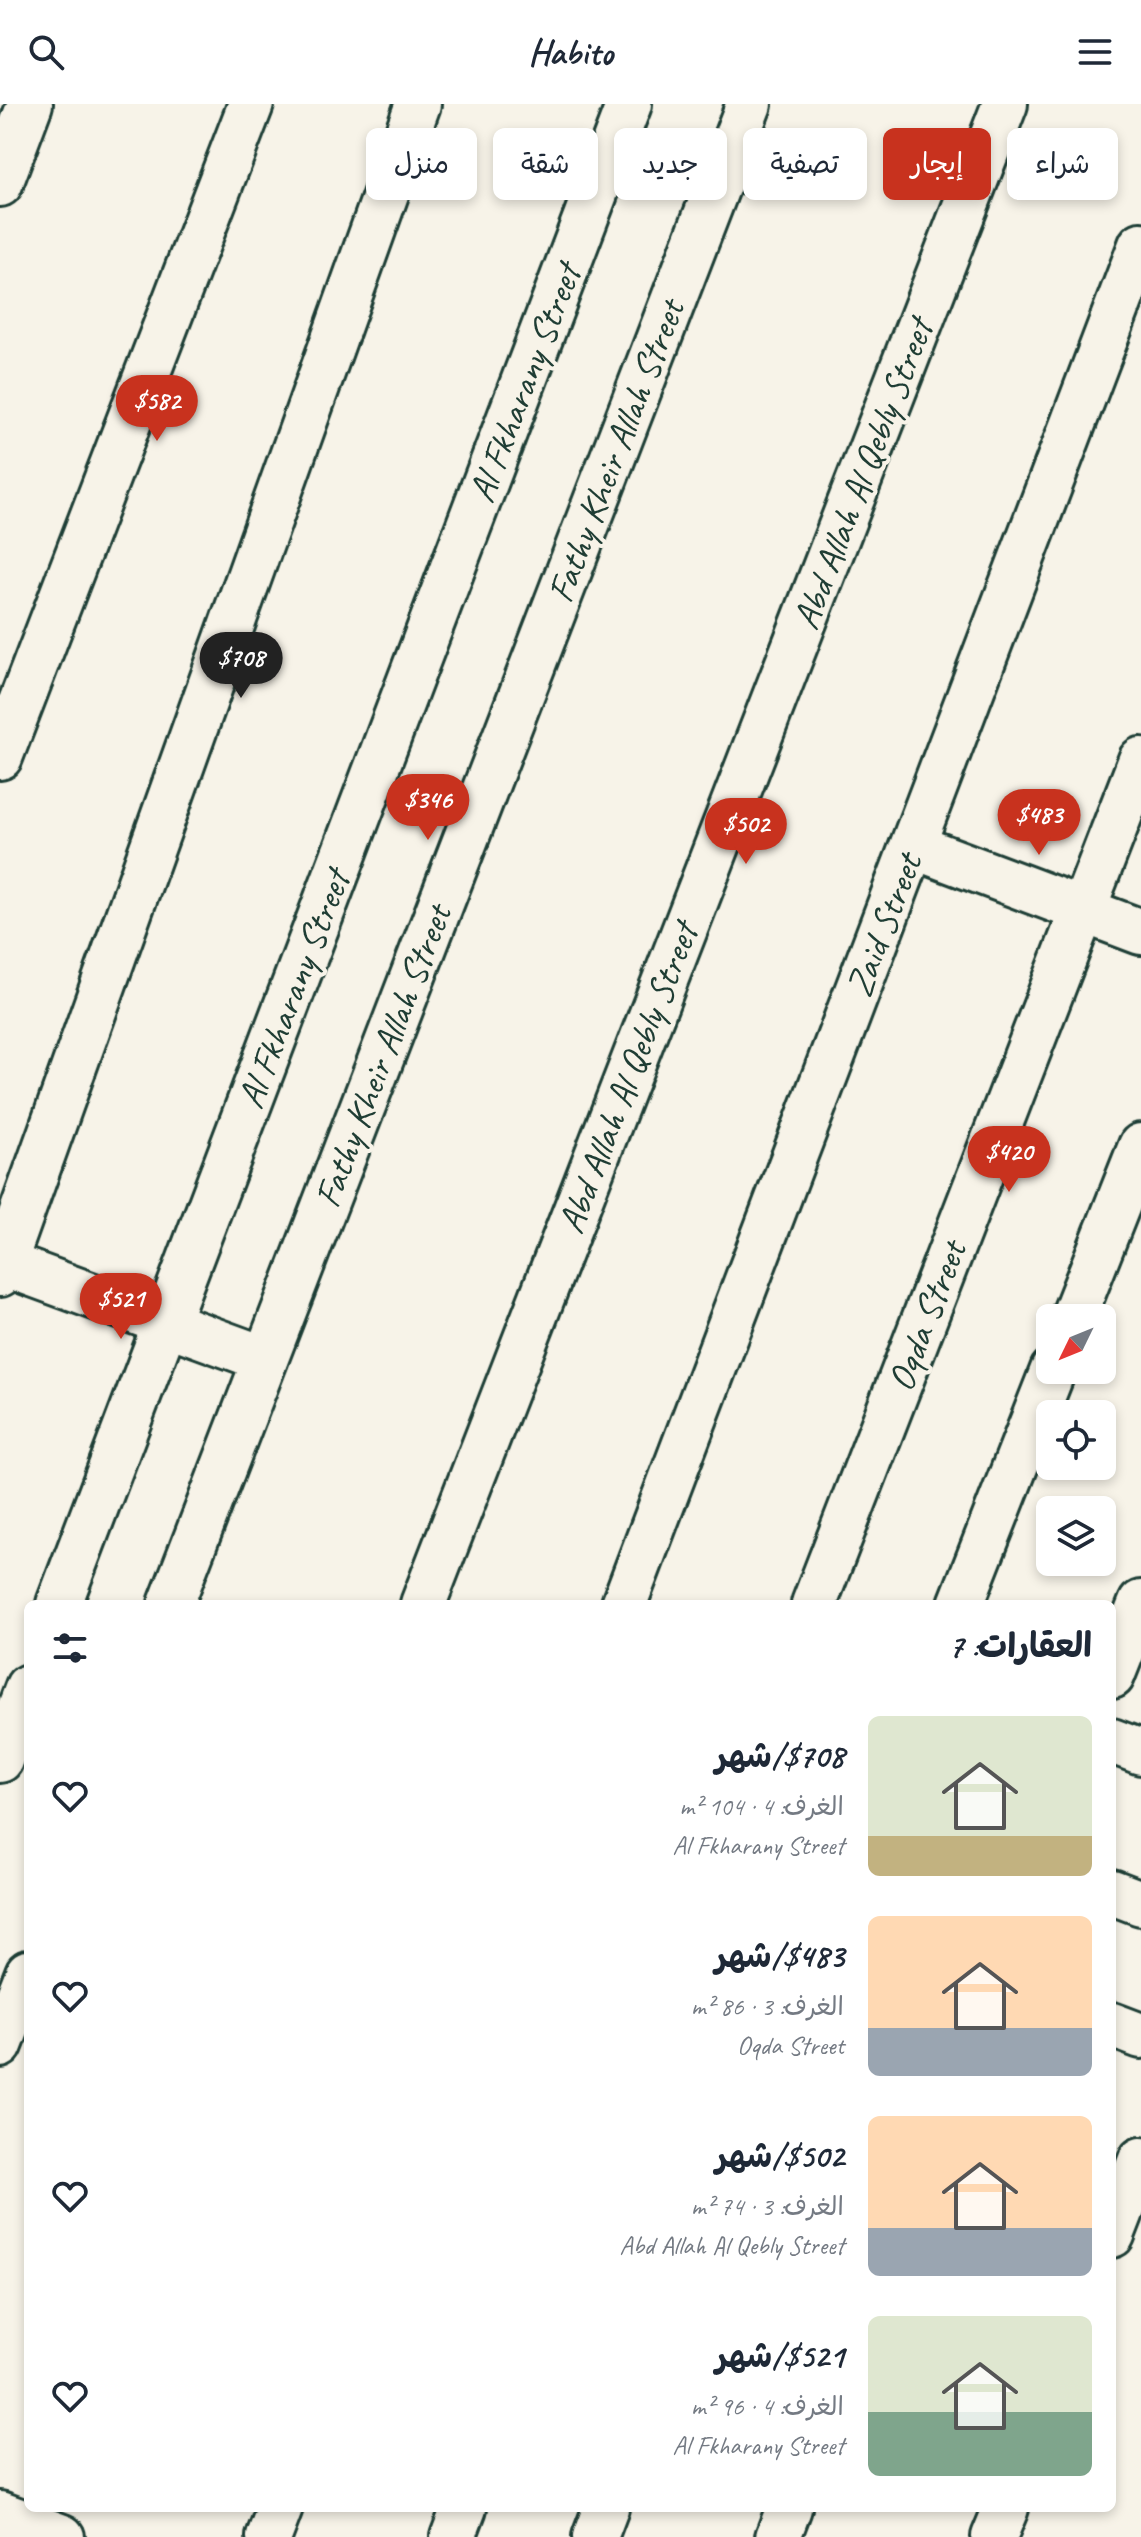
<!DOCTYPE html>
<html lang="ar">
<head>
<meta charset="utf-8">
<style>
	:root { --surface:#fff; --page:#f6f6f7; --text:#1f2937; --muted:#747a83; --accent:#c8321e }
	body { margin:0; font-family:Caveat,"Playpen Sans Arabic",sans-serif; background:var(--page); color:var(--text); direction:rtl; height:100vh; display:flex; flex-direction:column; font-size:30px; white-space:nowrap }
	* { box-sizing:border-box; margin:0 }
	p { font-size:26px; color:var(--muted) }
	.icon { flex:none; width:44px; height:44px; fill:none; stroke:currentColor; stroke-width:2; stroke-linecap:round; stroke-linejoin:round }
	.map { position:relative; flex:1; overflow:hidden; direction:ltr }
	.panel { position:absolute; left:24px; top:1496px; width:1092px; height:912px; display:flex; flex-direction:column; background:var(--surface); border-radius:12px; box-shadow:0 4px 12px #0003; direction:rtl }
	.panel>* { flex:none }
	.guide { position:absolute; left:24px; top:24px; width:1094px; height:72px; direction:rtl; display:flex; gap:16px }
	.needle { width:52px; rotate:227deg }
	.tools { position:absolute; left:1036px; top:1200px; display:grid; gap:16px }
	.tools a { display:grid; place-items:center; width:80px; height:80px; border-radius:12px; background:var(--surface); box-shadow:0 4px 12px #0003; font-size:40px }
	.price { position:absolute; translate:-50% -68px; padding:0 18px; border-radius:28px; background:var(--accent); color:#fff; font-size:26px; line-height:52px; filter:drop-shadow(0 2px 4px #0008) }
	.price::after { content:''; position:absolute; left:50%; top:48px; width:24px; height:18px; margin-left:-12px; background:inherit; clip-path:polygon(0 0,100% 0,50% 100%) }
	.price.active { background:#222; color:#fff }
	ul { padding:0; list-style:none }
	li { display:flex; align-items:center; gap:24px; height:200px; padding:0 24px }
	li span { display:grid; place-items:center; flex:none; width:224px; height:160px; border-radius:12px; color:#555 }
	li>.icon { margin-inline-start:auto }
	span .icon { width:96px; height:96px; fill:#fffc; stroke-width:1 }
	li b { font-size:34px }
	h2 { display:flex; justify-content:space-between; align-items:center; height:96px; padding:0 24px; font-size:34px }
	.tag { padding:0 28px; border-radius:12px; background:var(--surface); box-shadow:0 4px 12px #0003; font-size:28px; line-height:72px }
	.tag.active { background:var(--accent); color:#fff }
	header { display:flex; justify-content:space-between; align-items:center; height:104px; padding:0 24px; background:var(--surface); font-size:36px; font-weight:800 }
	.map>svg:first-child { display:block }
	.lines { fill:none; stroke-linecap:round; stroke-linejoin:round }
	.minor-casing { stroke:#1f3d34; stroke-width:50 }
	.minor { stroke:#f7f3e8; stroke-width:44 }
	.labels { text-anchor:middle; stroke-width:8; stroke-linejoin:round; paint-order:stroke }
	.street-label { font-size:38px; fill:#1f3d34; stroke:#f7f3e8 }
</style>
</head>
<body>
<header><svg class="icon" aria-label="menu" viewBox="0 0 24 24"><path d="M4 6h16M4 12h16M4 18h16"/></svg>Habito<svg class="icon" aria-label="search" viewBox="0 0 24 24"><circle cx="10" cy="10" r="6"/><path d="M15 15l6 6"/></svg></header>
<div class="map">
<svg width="1141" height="2433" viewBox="0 0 1141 2433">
	<rect width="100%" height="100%" fill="#f7f3e8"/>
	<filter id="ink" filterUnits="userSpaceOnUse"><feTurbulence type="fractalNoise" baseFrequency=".0125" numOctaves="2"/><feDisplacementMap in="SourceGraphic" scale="16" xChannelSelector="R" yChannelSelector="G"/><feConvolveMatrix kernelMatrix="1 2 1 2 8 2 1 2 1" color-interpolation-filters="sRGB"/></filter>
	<g filter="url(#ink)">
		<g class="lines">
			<defs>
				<g id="minor">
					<path d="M0 80 30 0"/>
					<path d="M0 653 251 0"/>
					<path d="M913 742 1141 828"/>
					<path d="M0 1158 265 1255"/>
					<path d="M0 1170 418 0"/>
					<path d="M1073 1214 1141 1042"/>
					<path d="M59 1500 629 0"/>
					<path d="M171 1500 749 0"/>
					<path d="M423 1500 1005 0"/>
					<path d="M624 1500 1141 141"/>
					<path d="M814 1500 1141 656"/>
					<path d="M961 1500 1053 1266"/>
					<path d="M1112 1572 1141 1499"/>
					<path d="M1112 1637 1141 1648"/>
					<path d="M0 1656 28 1583"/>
					<path d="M1112 1788 1141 1799"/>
					<path d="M1112 1921 1141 1932"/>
					<path d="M0 1941 28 1869"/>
					<path d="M1112 2131 1141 2056"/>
					<path d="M0 2410 62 2433"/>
					<path d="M269 2433 280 2404"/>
					<path d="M453 2433 464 2404"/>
					<path d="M595 2433 606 2404"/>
					<path d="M778 2433 789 2404"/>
					<path d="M994 2433 1006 2404"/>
				</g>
			</defs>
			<use href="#minor" class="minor-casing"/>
			<use href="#minor" class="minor"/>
		</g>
	</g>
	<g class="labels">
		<g class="street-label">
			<text transform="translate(524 279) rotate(-69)" y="13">Al Fkharany Street</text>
			<text transform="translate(615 347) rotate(-69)" y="13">Fathy Kheir Allah Street</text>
			<text transform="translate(862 370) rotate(-69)" y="13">Abd Allah Al Qebly Street</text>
			<text transform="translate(883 821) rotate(-69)" y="13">Zaid Street</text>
			<text transform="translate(293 885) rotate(-69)" y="13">Al Fkharany Street</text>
			<text transform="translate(382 952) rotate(-69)" y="13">Fathy Kheir Allah Street</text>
			<text transform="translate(627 974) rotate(-69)" y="13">Abd Allah Al Qebly Street</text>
			<text transform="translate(926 1212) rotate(-69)" y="13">Oqda Street</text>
		</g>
	</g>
</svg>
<div class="tools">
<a><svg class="needle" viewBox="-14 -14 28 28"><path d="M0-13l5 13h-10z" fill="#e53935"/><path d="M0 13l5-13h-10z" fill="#747a83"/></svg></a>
<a><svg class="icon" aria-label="locate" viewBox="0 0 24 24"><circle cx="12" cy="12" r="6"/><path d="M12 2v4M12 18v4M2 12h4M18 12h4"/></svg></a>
<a><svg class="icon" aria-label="layers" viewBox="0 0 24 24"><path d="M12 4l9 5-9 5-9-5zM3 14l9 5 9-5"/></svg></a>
</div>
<b class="price" style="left:157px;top:339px">$582</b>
<b class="price active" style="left:241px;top:596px">$708</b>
<b class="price" style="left:428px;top:738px">$346</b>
<b class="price" style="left:1039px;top:753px">$483</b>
<b class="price" style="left:746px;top:762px">$502</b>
<b class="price" style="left:1009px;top:1090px">$420</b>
<b class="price" style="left:121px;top:1237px">$521</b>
<div class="guide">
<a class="tag">شراء</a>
<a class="tag active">إيجار</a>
<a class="tag">تصفية</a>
<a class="tag">جديد</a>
<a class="tag">شقة</a>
<a class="tag">منزل</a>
</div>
<section class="panel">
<h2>العقارات: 7<svg class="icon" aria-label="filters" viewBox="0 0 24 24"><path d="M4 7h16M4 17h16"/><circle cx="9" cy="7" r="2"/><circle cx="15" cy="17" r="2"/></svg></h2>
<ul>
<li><span style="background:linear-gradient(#dfe7d0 75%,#c2b280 0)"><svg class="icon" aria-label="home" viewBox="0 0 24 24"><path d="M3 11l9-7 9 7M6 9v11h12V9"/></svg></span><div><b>$708/شهر</b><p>الغرف: 4 · 104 m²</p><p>Al Fkharany Street</p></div><svg class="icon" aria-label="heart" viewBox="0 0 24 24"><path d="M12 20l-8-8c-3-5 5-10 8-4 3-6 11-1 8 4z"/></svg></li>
<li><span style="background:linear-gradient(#ffd9b3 70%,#9aa5b1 0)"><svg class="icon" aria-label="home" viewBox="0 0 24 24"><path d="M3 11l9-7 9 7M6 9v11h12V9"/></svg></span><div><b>$483/شهر</b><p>الغرف: 3 · 86 m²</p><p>Oqda Street</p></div><svg class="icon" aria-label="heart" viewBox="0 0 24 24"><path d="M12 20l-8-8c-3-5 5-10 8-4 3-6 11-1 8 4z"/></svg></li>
<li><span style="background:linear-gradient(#ffd9b3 70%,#9aa5b1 0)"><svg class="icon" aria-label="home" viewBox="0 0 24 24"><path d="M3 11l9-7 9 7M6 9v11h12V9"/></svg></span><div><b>$502/شهر</b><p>الغرف: 3 · 74 m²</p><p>Abd Allah Al Qebly Street</p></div><svg class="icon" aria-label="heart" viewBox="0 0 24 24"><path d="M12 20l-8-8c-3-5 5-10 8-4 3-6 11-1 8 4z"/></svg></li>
<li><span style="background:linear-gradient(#dfe7d0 60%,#7fa58c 0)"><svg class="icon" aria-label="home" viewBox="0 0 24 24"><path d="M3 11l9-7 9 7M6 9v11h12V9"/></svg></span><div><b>$521/شهر</b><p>الغرف: 4 · 96 m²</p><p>Al Fkharany Street</p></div><svg class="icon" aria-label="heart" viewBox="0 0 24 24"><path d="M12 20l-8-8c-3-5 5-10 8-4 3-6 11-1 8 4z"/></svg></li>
</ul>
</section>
</div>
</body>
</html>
